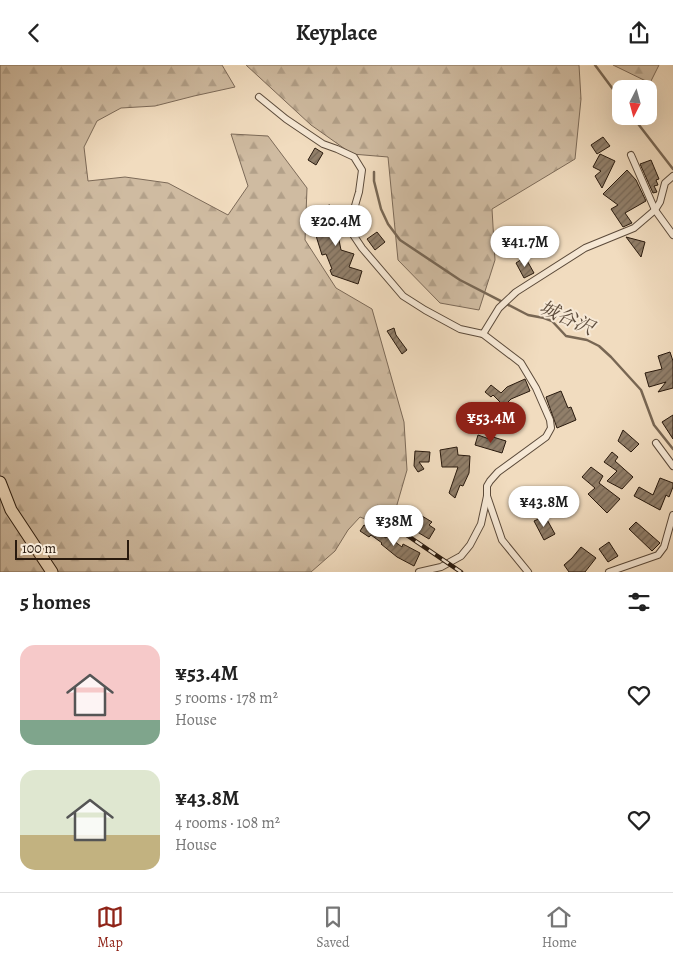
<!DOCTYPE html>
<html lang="en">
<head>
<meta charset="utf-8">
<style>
	:root { --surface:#fff; --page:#f6f6f6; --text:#222; --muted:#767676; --line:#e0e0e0; --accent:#8f2418 }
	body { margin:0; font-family:Alegreya,"Noto Serif JP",serif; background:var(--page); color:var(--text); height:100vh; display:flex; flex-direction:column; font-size:19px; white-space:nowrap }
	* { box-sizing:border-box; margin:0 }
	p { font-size:16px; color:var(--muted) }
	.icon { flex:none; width:28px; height:28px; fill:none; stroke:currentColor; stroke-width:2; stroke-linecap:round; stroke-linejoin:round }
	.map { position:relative; height:507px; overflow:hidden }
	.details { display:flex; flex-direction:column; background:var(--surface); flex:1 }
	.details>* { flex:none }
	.needle { width:32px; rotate:186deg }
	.controls { position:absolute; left:612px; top:15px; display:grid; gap:10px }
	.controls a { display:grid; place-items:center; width:45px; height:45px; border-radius:10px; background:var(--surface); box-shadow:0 5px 20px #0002; font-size:25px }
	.scale { position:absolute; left:15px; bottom:12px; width:114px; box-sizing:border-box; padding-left:5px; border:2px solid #291a0e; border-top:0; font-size:14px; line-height:18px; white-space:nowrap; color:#291a0e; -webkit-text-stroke:4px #f6e8d5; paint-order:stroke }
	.price { position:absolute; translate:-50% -42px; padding:0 11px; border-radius:18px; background:#fff; color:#222; font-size:16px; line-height:32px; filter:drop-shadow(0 1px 2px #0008) }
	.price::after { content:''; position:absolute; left:50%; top:30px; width:15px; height:11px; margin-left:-8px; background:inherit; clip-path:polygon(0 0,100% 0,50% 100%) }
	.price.active { background:var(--accent); color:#fff }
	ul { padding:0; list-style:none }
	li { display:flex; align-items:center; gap:15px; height:125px; padding:0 20px }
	li span { display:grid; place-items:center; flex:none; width:140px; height:100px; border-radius:15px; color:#555 }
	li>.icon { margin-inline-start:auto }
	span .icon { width:60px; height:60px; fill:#fffc; stroke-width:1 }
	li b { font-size:21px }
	h2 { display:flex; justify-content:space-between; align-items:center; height:60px; padding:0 20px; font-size:21px }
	header { display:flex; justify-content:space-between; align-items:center; height:65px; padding:0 20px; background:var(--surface); font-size:22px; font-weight:600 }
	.menu { display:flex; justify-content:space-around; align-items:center; height:70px; border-top:1px solid var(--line); background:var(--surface); font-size:14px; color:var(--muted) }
	.menu a { display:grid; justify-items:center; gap:2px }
	.menu .active { color:var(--accent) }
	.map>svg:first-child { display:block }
	.forest { fill:url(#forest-firs); stroke:#7c6a58 }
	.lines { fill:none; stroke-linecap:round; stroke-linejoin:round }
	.stream { stroke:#786754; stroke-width:2.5 }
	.building { fill:url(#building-hatch); stroke:#291a0e }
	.street-casing { stroke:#5b4a3a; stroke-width:8 }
	.highway-casing { stroke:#291a0e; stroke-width:13 }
	.street { stroke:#f6e8d5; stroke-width:6 }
	.highway { stroke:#f1dcbf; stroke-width:11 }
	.rail-casing { stroke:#291a0e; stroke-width:4.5 }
	.rail { stroke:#f6e8d5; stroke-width:2.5; stroke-dasharray:8; stroke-linecap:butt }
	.labels { text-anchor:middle; stroke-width:4; stroke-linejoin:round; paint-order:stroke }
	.water-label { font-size:19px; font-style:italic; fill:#5e4d3d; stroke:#f6e8d5 }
</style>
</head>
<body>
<header><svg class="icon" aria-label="back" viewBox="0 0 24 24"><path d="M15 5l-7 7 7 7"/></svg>Keyplace<svg class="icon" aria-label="share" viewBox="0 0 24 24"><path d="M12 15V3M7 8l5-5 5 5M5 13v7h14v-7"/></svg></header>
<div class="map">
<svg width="673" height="507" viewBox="0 0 673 507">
	<defs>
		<pattern id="forest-firs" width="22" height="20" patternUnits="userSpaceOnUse" patternTransform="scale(1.25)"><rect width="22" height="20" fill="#cfbba1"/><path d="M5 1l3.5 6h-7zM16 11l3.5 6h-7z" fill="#b2a089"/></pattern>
		<pattern id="building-hatch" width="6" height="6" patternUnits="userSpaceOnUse" patternTransform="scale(1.25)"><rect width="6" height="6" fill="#917f6a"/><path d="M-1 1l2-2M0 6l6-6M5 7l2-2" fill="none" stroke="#766756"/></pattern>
	</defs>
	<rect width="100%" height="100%" fill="#f1dcbf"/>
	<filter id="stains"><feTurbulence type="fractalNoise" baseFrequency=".004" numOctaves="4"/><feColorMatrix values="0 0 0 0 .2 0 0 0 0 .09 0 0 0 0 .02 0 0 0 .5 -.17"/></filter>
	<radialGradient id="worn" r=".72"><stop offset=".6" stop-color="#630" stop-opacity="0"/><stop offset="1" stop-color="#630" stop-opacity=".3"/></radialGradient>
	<g class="forest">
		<path d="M0 0H222L235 22 194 31 155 41 121 43 97 56 84 82 88 116 125 112 168 118 228 150 248 121 231 69 268 71 307 123 305 175 336 223 372 244 404 357 407 405 390 464 360 452 348 465 335 486 311 507H0Z"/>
		<path d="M246 0H579L581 34 575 94 492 144 495 195 479 245 440 238 398 195 388 92 352 89 311 60Z"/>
		<path d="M613 0H659L650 18Z"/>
	</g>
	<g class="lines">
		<g class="stream">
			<path d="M595 0 621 35"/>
			<path d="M632 51 673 104"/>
			<path d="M374 107V116L381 144 388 159 400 175 460 215 528 250 544 253 552 256 566 271 587 275 599 281 611 292 641 325 654 360 673 384"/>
		</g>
	</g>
	<g class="building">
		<path d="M603 72 610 81 597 89 591 80Z"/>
		<path d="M315 83 323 88 316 100 308 95Z"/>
		<path d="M600 89 615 96 602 123 595 111 601 106 593 102Z"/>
		<path d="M651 95 659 114 656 115 658 120 654 121 657 127 653 128 640 99Z"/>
		<path d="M627 105 636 115 646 136 625 148 632 158 623 162 611 144 618 140 603 129Z"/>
		<path d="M330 140 332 154 346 153 347 162 337 163 338 170 341 185 354 189 349 202 362 206 358 219 332 210 330 205 332 204 326 189 322 190 317 174 315 166 324 164 320 142Z"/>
		<path d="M377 167 385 177 375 185 367 174Z"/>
		<path d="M626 172 645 177 641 192Z"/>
		<path d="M525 192 534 208 524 213 516 198Z"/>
		<path d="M394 263 396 270 407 285 402 289 387 266Z"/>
		<path d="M670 287 673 296V323L658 327 666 317 649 322 645 308 662 304 658 291Z"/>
		<path d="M525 314 530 326 511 334 504 341 493 330 491 332 485 327 491 320 501 328 507 322Z"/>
		<path d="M561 326 568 343 571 342 576 355 557 363 546 332Z"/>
		<path d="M673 350V374L662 357Z"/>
		<path d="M623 365 639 379 631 387 618 376Z"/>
		<path d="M478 370 492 375 493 372 506 376 502 388 475 380Z"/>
		<path d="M457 382 458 390 470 391 469 408 463 421 460 420 455 433 449 428 458 402H442L440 385Z"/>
		<path d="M415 386 430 387 429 397H419L424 404 418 407 414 401Z"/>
		<path d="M612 387 618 392 615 396 633 412 622 424 607 416 617 406 604 397Z"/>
		<path d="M591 402 603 411 599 418 620 434 607 448 588 429 595 423 582 412Z"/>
		<path d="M660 413 673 418V422L669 432 666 430 660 445 634 431 639 422 653 430Z"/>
		<path d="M422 451 432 457 429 460 435 464 429 474 414 465Z"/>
		<path d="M545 451 555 469 544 475 534 456Z"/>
		<path d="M636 457 660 478 652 486 629 464Z"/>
		<path d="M364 460 386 473 387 471 402 482 403 479 420 488 414 501 397 492 381 479 382 478 371 470 369 472 360 466Z"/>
		<path d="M609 477 618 491 608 497 599 484Z"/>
		<path d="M581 482 596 493 585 507H569L564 500 572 493Z"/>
	</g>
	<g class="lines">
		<defs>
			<g id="street">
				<path d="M259 32 286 54 323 79 337 84 354 92 362 105 359 127 352 151V168L362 183 403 231 425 245 460 264 483 269 521 298 536 323 550 355 551 363 546 372 498 407 490 416 487 421V431L481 459 470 480 461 491 441 502 419 507"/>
				<path d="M631 90 655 145 673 170"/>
				<path d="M483 269 499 243 516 227 585 183 634 163 655 145 660 137 665 118 673 111"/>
				<path d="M656 378 673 401"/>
				<path d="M487 431 502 475 528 507"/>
				<path d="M609 507 658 490 664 482 673 450"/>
			</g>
			<path id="highway" d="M0 417 11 445 52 507"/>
		</defs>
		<use href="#street" class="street-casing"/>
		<use href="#highway" class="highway-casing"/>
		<use href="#street" class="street"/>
		<use href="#highway" class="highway"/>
		<defs>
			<path id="rail" d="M389 458 461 507"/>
		</defs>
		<use href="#rail" class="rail-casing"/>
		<use href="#rail" class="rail"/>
	</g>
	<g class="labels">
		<g class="water-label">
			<text transform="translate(567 252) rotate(24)" y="7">城谷沢</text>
		</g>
	</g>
	<rect width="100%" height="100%" filter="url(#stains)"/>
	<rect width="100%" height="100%" fill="url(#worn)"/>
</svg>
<div class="controls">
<a><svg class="needle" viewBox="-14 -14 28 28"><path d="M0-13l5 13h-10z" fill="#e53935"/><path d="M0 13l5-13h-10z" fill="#767676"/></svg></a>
</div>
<div class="scale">100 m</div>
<b class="price" style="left:336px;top:182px">¥20.4M</b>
<b class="price" style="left:525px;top:203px">¥41.7M</b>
<b class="price active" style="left:491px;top:379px">¥53.4M</b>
<b class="price" style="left:544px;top:463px">¥43.8M</b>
<b class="price" style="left:394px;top:482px">¥38M</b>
</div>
<section class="details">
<h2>5 homes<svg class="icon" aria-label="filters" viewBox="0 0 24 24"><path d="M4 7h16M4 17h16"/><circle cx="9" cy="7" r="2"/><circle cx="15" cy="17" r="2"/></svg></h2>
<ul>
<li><span style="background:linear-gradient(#f6c9c9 75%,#7fa58c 0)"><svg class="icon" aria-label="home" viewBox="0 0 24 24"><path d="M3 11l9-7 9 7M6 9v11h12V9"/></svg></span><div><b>¥53.4M</b><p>5 rooms · 178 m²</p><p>House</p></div><svg class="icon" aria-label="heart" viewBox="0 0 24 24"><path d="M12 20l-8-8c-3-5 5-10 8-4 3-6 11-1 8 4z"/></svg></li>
<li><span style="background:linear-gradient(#dfe7d0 65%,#c2b280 0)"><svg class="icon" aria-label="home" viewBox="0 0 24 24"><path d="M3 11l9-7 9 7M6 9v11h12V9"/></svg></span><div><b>¥43.8M</b><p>4 rooms · 108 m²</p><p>House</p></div><svg class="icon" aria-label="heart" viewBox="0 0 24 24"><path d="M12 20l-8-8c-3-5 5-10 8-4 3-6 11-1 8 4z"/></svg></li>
</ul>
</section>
<nav class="menu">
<a class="active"><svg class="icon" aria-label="map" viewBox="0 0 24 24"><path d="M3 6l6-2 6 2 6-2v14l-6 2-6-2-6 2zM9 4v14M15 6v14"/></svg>Map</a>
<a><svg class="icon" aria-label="saved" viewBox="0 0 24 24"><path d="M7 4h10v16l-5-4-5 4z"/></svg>Saved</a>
<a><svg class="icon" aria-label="home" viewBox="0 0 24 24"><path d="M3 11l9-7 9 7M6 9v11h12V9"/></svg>Home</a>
</nav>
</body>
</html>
